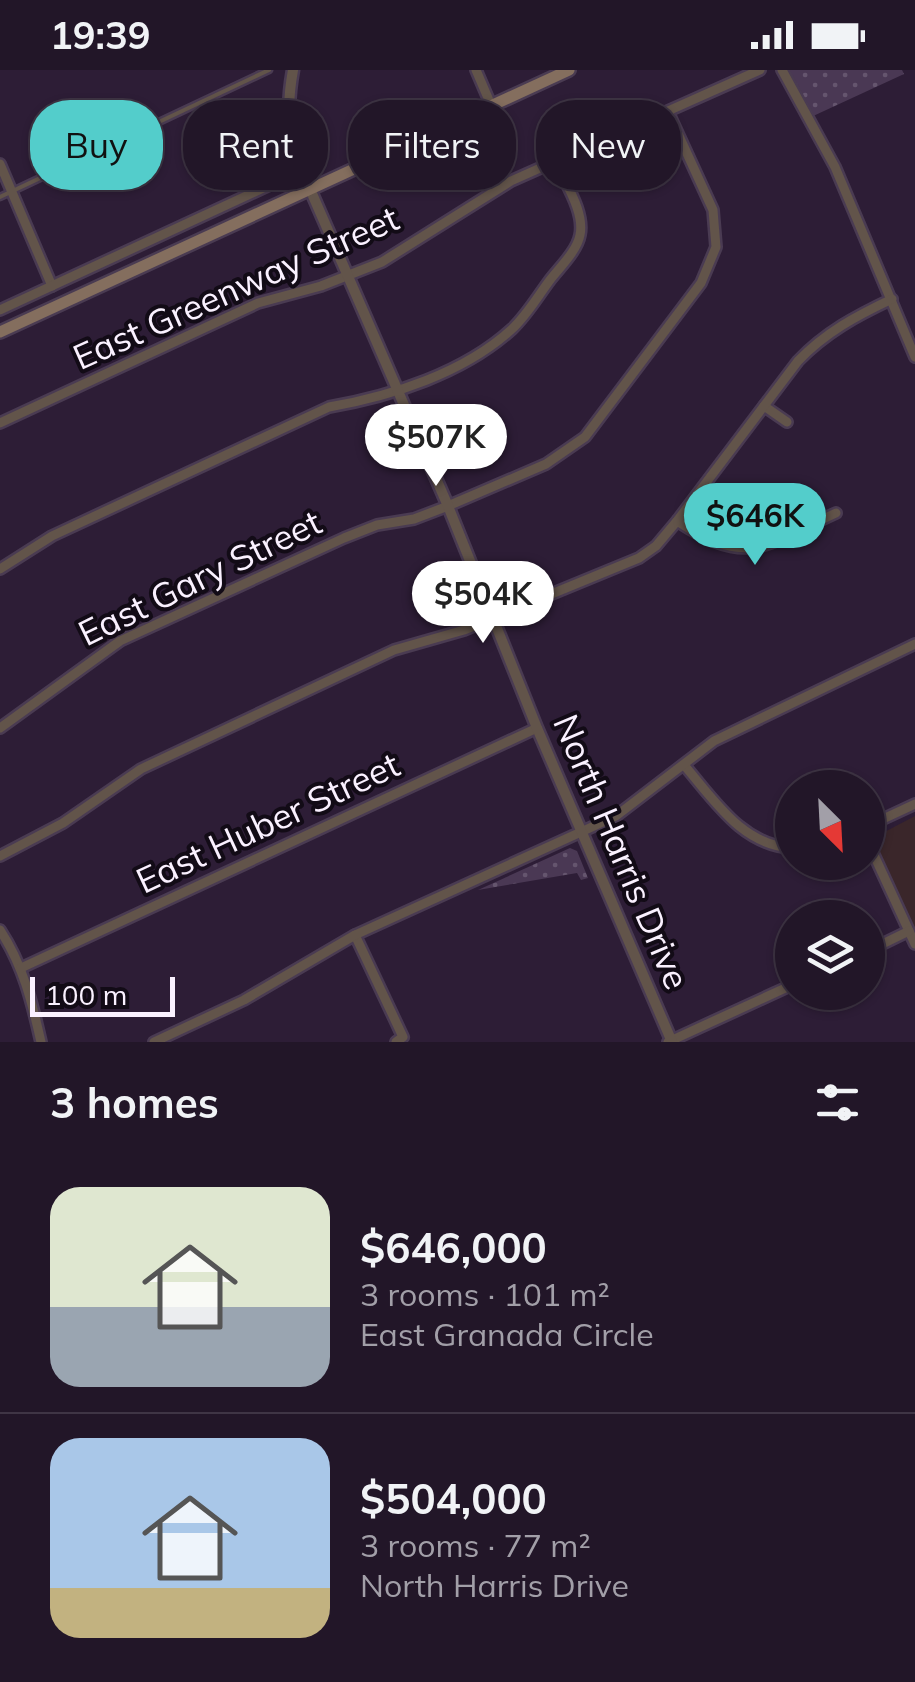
<!DOCTYPE html>
<html lang="en">
<head>
<meta charset="utf-8">
<style>
	:root { --surface:#221628; --page:#2e2334; --text:#f1f3f6; --muted:#a29fa8; --line:#3f3545; --accent:#53cdcb }
	body { margin:0; font-family:Mulish,sans-serif; background:var(--page); color:var(--text); height:100vh; display:flex; flex-direction:column; font-size:38px; white-space:nowrap }
	* { box-sizing:border-box; margin:0 }
	p { font-size:32px; color:var(--muted) }
	.icon { flex:none; width:55px; height:55px; fill:none; stroke:currentColor; stroke-width:2; stroke-linecap:round; stroke-linejoin:round }
	.map { position:relative; height:972px; overflow:hidden }
	.sheet { display:flex; flex-direction:column; background:var(--surface); flex:1 }
	.sheet>* { flex:none }
	.hud { position:absolute; left:30px; top:30px; width:855px; height:90px; display:flex; gap:20px }
	.needle { width:65px; rotate:156deg }
	.fabs { position:absolute; left:775px; top:700px; display:grid; gap:20px }
	.fabs a { display:grid; place-items:center; width:110px; height:110px; border-radius:50%; background:var(--surface); box-shadow:0 2px 8px #0004,0 0 0 2px var(--line); font-size:50px }
	.scale { position:absolute; left:30px; bottom:25px; width:145px; box-sizing:border-box; padding-left:10px; border:5px solid #faf1ff; border-top:0; font-size:28px; line-height:35px; white-space:nowrap; color:#faf1ff; -webkit-text-stroke:8px #120b16; paint-order:stroke }
	.price { position:absolute; translate:-50% -85px; padding:0 22px; border-radius:35px; background:#fff; color:#222; font-size:32px; line-height:65px; filter:drop-shadow(0 2px 5px #0008) }
	.price::after { content:''; position:absolute; left:50%; top:60px; width:30px; height:22px; margin-left:-15px; background:inherit; clip-path:polygon(0 0,100% 0,50% 100%) }
	.price.selected { background:var(--accent); color:#111 }
	ul { padding:0; list-style:none }
	li { display:flex; align-items:center; gap:30px; height:250px; padding:0 50px }
	li+li { border-top:2px solid var(--line) }
	li span { display:grid; place-items:center; flex:none; width:280px; height:200px; border-radius:30px; color:#555 }
	li>.icon { margin-inline-start:auto }
	span .icon { width:120px; height:120px; fill:#fffc; stroke-width:1 }
	li b { font-size:42px }
	h2 { display:flex; justify-content:space-between; align-items:center; height:120px; padding:0 50px; font-size:42px }
	.pill { padding:0 35px; border-radius:40px; background:var(--surface); box-shadow:0 2px 8px #0004,0 0 0 2px var(--line); font-size:35px; line-height:90px }
	.pill.selected { background:var(--accent); color:#111 }
	.status { display:flex; justify-content:space-between; align-items:center; height:70px; padding:0 50px; background:var(--surface); direction:ltr }
	.status svg { height:28px; fill:currentColor }
	.map>svg:first-child { display:block }
	.education { fill:#3a262a }
	.park { fill:url(#park-dots) }
	.lines { fill:none; stroke-linecap:round; stroke-linejoin:round }
	.service-casing { stroke:#4a3b52; stroke-width:9 }
	.minor-casing { stroke:#4a3b52; stroke-width:14 }
	.tertiary-casing { stroke:#4a3b52; stroke-width:15 }
	.secondary-casing { stroke:#4a3b52; stroke-width:16 }
	.service { stroke:#62544a; stroke-width:4 }
	.minor { stroke:#62544a; stroke-width:9 }
	.tertiary { stroke:#62544a; stroke-width:10 }
	.secondary { stroke:#846e5e; stroke-width:11 }
	.labels { text-anchor:middle; stroke-width:8; stroke-linejoin:round; paint-order:stroke }
	.street-label { font-size:35px; fill:#faf1ff; stroke:#120b16 }
</style>
</head>
<body>
<div class="status"><b>19:39</b><svg viewBox="0 0 49 12"><path d="M0 12V9h3v3zM5 12V6h3v6zM10 12V3h3v9zM15 12V0h3v12zM26 1h20v11H26zM47 4h2v5h-2z"/></svg></div>
<div class="map">
<svg width="915" height="972" viewBox="0 0 915 972">
	<defs>
		<pattern id="park-dots" width="8" height="8" patternUnits="userSpaceOnUse" patternTransform="scale(2.5)"><rect width="8" height="8" fill="#4a3854"/><path d="M2 2h.1M6 6h.1" fill="none" stroke="#65556e" stroke-width="1.8" stroke-linecap="round"/></pattern>
	</defs>
	<rect width="100%" height="100%" fill="#2d1d36"/>
	<path class="education" d="M915 746V859L875 774V767Z"/>
	<g class="park">
		<path d="M789 0H902L904 4 811 47Z"/>
		<path d="M570 778 577 781 588 808 581 810 577 803 478 820Z"/>
	</g>
	<g class="lines">
		<defs>
			<path id="service" d="M0 127 269 0"/>
			<g id="minor">
				<path d="M476 0 491 35"/>
				<path d="M782 0 835 97 915 287"/>
				<path d="M0 94 52 216"/>
				<path d="M0 240 287 107 303 103"/>
				<path d="M764 336 787 352"/>
				<path d="M0 353 258 233 321 216 382 192 511 111 760 0"/>
				<path d="M677 451C748 498 766 475 836 443"/>
				<path d="M0 499 52 466 329 337C392 326 464 303 512 259 527 245 538 226 550 210 560 197 577 181 580 165 585 142 565 113 556 92"/>
				<path d="M0 658 120 571 344 468 377 455 414 449 448 436 546 394 585 367 701 213 716 177 713 140 668 42"/>
				<path d="M684 695C715 731 742 775 792 778"/>
				<path d="M868 756 915 734"/>
				<path d="M868 772 915 874"/>
				<path d="M0 786 63 753 141 699 394 580 464 560 639 488 656 476 677 451 798 291C826 262 856 246 892 229"/>
				<path d="M0 860C23 895 32 932 41 972"/>
				<path d="M355 865 403 967 396 972"/>
				<path d="M868 881 909 861"/>
				<path d="M21 898 537 658"/>
				<path d="M154 972 244 930 355 865 616 746 714 671 915 574"/>
				<path d="M668 972 792 915"/>
			</g>
			<path id="tertiary" d="M293 0C287 33 287 64 300 96L448 436 537 658 672 972"/>
			<path id="secondary" d="M0 262 569 0"/>
		</defs>
		<use href="#service" class="service-casing"/>
		<use href="#minor" class="minor-casing"/>
		<use href="#tertiary" class="tertiary-casing"/>
		<use href="#secondary" class="secondary-casing"/>
		<use href="#service" class="service"/>
		<use href="#minor" class="minor"/>
		<use href="#tertiary" class="tertiary"/>
		<use href="#secondary" class="secondary"/>
	</g>
	<g class="labels">
		<g class="street-label">
			<text transform="translate(236 218) rotate(-24)" y="12">East Greenway Street</text>
			<text transform="translate(200 508) rotate(-26)" y="12">East Gary Street</text>
			<text transform="translate(268 753) rotate(-25)" y="12">East Huber Street</text>
			<text transform="translate(621 782) rotate(67)" y="12">North Harris Drive</text>
		</g>
	</g>
</svg>
<div class="fabs">
<a><svg class="needle" viewBox="-14 -14 28 28"><path d="M0-13l5 13h-10z" fill="#e53935"/><path d="M0 13l5-13h-10z" fill="#a29fa8"/></svg></a>
<a><svg class="icon" aria-label="layers" viewBox="0 0 24 24"><path d="M12 4l9 5-9 5-9-5zM3 14l9 5 9-5"/></svg></a>
</div>
<div class="scale">100 m</div>
<b class="price" style="left:436px;top:419px">$507K</b>
<b class="price selected" style="left:755px;top:498px">$646K</b>
<b class="price" style="left:483px;top:576px">$504K</b>
<div class="hud">
<a class="pill selected">Buy</a>
<a class="pill">Rent</a>
<a class="pill">Filters</a>
<a class="pill">New</a>
</div>
</div>
<section class="sheet">
<h2>3 homes<svg class="icon" aria-label="filters" viewBox="0 0 24 24"><path d="M4 7h16M4 17h16"/><circle cx="9" cy="7" r="2"/><circle cx="15" cy="17" r="2"/></svg></h2>
<ul>
<li><span style="background:linear-gradient(#dfe7d0 60%,#9aa5b1 0)"><svg class="icon" aria-label="home" viewBox="0 0 24 24"><path d="M3 11l9-7 9 7M6 9v11h12V9"/></svg></span><div><b>$646,000</b><p>3 rooms · 101 m²</p><p>East Granada Circle</p></div></li>
<li><span style="background:linear-gradient(#a9c7e8 75%,#c2b280 0)"><svg class="icon" aria-label="home" viewBox="0 0 24 24"><path d="M3 11l9-7 9 7M6 9v11h12V9"/></svg></span><div><b>$504,000</b><p>3 rooms · 77 m²</p><p>North Harris Drive</p></div></li>
</ul>
</section>
</body>
</html>
